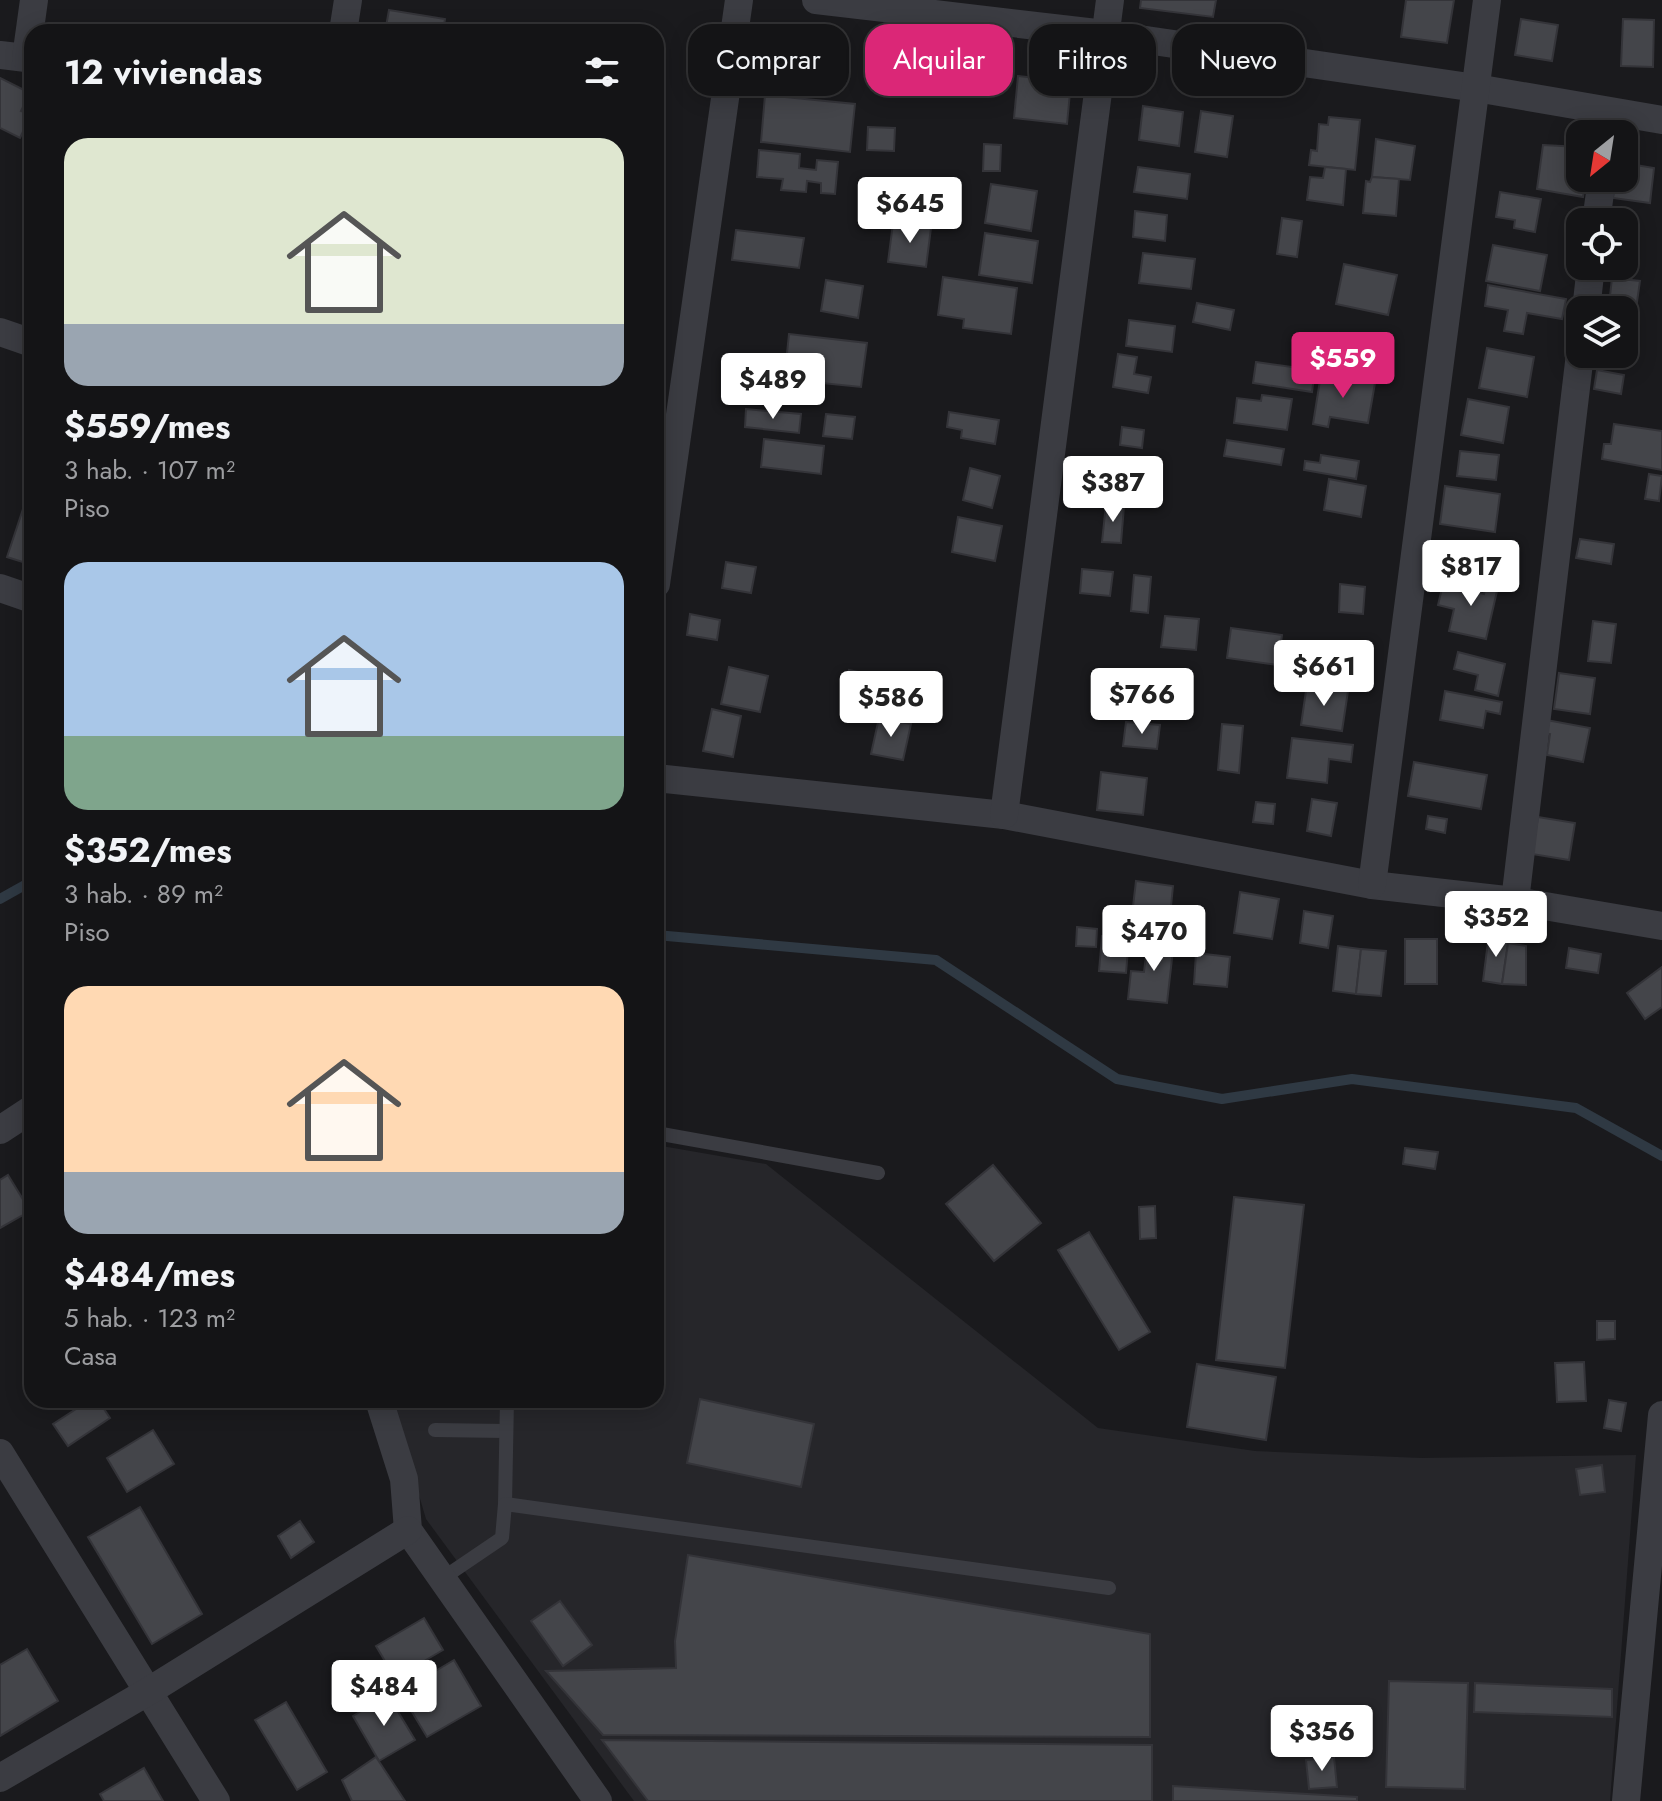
<!DOCTYPE html>
<html lang="es">
<head>
<meta charset="utf-8">
<style>
	:root { --surface:#141416; --page:#212123; --text:#f1f3f6; --muted:#9d9ea1; --line:#333335; --accent:#db2777 }
	body { margin:0; font-family:Jost,sans-serif; background:var(--page); color:var(--text); height:100vh; display:flex; flex-direction:column; font-size:30px; white-space:nowrap }
	* { box-sizing:border-box; margin:0 }
	p { font-size:26px; color:var(--muted) }
	.icon { flex:none; width:44px; height:44px; fill:none; stroke:currentColor; stroke-width:2; stroke-linecap:round; stroke-linejoin:round }
	.map { position:relative; flex:1; overflow:hidden }
	.panel { position:absolute; left:24px; top:24px; width:640px; height:1384px; display:flex; flex-direction:column; background:var(--surface); border-radius:24px; box-shadow:0 4px 20px #0003,0 0 0 2px var(--line) }
	.panel>* { flex:none }
	.hud { position:absolute; left:688px; top:24px; width:760px; height:72px; display:flex; gap:16px }
	.needle { width:52px; rotate:210deg }
	.fabs { position:absolute; left:1566px; top:120px; display:grid; gap:16px }
	.fabs a { display:grid; place-items:center; width:72px; height:72px; border-radius:16px; background:var(--surface); box-shadow:0 4px 20px #0003,0 0 0 2px var(--line); font-size:40px }
	.price { position:absolute; translate:-50% -68px; padding:0 18px; border-radius:8px; background:#fff; color:#222; font-size:26px; line-height:52px; filter:drop-shadow(0 2px 4px #0008) }
	.price::after { content:''; position:absolute; left:50%; top:48px; width:24px; height:18px; margin-left:-12px; background:inherit; clip-path:polygon(0 0,100% 0,50% 100%) }
	.price.on { background:var(--accent); color:#fff }
	ul { padding:0; list-style:none }
	li { display:grid; align-content:center; gap:16px; height:424px; padding:0 40px }
	li span { display:grid; place-items:center; height:248px; border-radius:24px; color:#555 }
	li>.icon { margin-inline-start:auto }
	span .icon { width:144px; height:144px; fill:#fffc; stroke-width:1 }
	li b { font-size:34px }
	h2 { display:flex; justify-content:space-between; align-items:center; height:96px; padding:0 40px; font-size:34px }
	.pill { padding:0 28px; border-radius:24px; background:var(--surface); box-shadow:0 4px 20px #0003,0 0 0 2px var(--line); font-size:28px; line-height:72px }
	.pill.on { background:var(--accent); color:#fff }
	.map>svg:first-child { display:block }
	.built { fill:#26262a }
	.lines { fill:none; stroke-linecap:round; stroke-linejoin:round }
	.stream { stroke:#2f3943; stroke-width:10 }
	.building { fill:#44454a; stroke:#343439; stroke-width:2 }
	.lane { stroke:#3b3c42; stroke-width:14 }
	.street { stroke:#3b3c42; stroke-width:28 }
</style>
</head>
<body>
<div class="map">
<svg width="1662" height="1801" viewBox="0 0 1662 1801">
	<rect width="100%" height="100%" fill="#1a1a1d"/>
	<path class="built" d="M656 1145 766 1164 1098 1428 1255 1451 1421 1458 1636 1455 1610 1801H634L426 1519 391 1400H656Z"/>
	<g class="lines">
		<g class="stream">
			<path d="M0 899 32 881"/>
			<path d="M656 935 936 960 1117 1079 1222 1099 1352 1079 1576 1108 1662 1156"/>
		</g>
	</g>
	<g class="building">
		<path d="M1141 0H1216L1213 17 1140 8Z"/>
		<path d="M1406 0H1454L1447 43 1401 37Z"/>
		<path d="M389 10 445 19 443 32H385Z"/>
		<path d="M1521 19 1558 25 1552 61 1515 55Z"/>
		<path d="M1623 19 1654 20 1653 67 1621 66Z"/>
		<path d="M1018 76 1071 82 1067 124 1014 118Z"/>
		<path d="M0 78 30 93 21 111 31 115 20 138 0 128Z"/>
		<path d="M765 95 855 104 850 152 761 142Z"/>
		<path d="M1143 106 1183 112 1179 146 1139 140Z"/>
		<path d="M1201 111 1233 116 1227 157 1195 152Z"/>
		<path d="M1329 117 1360 120 1355 170 1309 165 1311 150 1317 151 1319 124 1328 125Z"/>
		<path d="M868 127 895 128 894 151 867 150Z"/>
		<path d="M1376 139 1415 146 1410 180 1372 177Z"/>
		<path d="M984 144 1001 145 1000 171H983Z"/>
		<path d="M1543 145 1580 147V178H1586L1583 197 1537 189Z"/>
		<path d="M759 150 800 154 799 168 816 170 817 160 838 162 835 194 821 193V183L807 181 806 192 781 190 783 179 757 177Z"/>
		<path d="M1624 163 1654 168 1650 203 1613 198 1616 178H1624Z"/>
		<path d="M1138 167 1190 174 1187 199 1134 192Z"/>
		<path d="M1325 167 1346 169 1343 205 1307 200 1310 177 1323 178Z"/>
		<path d="M1372 177 1399 179 1396 216 1363 213 1366 181 1370 182Z"/>
		<path d="M991 184 1037 191 1031 231 985 223Z"/>
		<path d="M1500 192 1541 199 1535 232 1514 228 1515 220 1496 217Z"/>
		<path d="M1607 208 1626 210V221L1606 218Z"/>
		<path d="M1135 211 1167 215 1165 241 1133 237Z"/>
		<path d="M1282 218 1302 221 1297 257 1277 254Z"/>
		<path d="M893 223 931 228 926 267 888 262Z"/>
		<path d="M736 230 804 238 799 268 732 260Z"/>
		<path d="M985 233 1038 241 1032 283 979 275Z"/>
		<path d="M1493 245 1547 255 1540 291 1486 281Z"/>
		<path d="M1143 253 1195 259 1191 289 1139 283Z"/>
		<path d="M1344 264 1397 275 1388 315 1336 304Z"/>
		<path d="M943 277 1017 288 1011 334 963 328 964 319 938 315Z"/>
		<path d="M1612 278 1640 281 1636 309 1609 305Z"/>
		<path d="M826 280 863 286 858 318 821 311Z"/>
		<path d="M1488 285 1566 299 1562 319 1527 313 1523 334 1504 331 1508 310 1485 306Z"/>
		<path d="M1197 303 1234 310 1230 330 1193 322Z"/>
		<path d="M1129 320 1175 326 1172 352 1126 346Z"/>
		<path d="M1624 323 1639 325 1636 353 1624 351Z"/>
		<path d="M1339 333 1393 343 1386 381 1332 372Z"/>
		<path d="M789 334 867 343 861 387 822 383 820 396 795 393 796 384 784 382Z"/>
		<path d="M1487 348 1534 357 1527 397 1479 388Z"/>
		<path d="M1118 354 1137 357 1134 374 1151 377 1148 393 1113 387Z"/>
		<path d="M1256 362 1315 370 1312 392 1253 383Z"/>
		<path d="M1597 370 1624 375 1621 394 1594 389Z"/>
		<path d="M1321 374 1375 383 1368 423 1330 417 1328 427 1313 424Z"/>
		<path d="M1262 395 1292 399 1287 430 1234 423 1237 398 1261 401Z"/>
		<path d="M1468 399 1509 407 1503 443 1461 435Z"/>
		<path d="M746 409 801 414 799 433 745 427Z"/>
		<path d="M949 412 999 420 995 444 961 438 962 430 947 427Z"/>
		<path d="M826 414 855 417 852 439 823 436Z"/>
		<path d="M1614 424 1662 431V470L1602 459 1604 444H1611Z"/>
		<path d="M1122 427 1144 430 1142 448 1120 445Z"/>
		<path d="M764 439 824 446 821 474 761 467Z"/>
		<path d="M1227 440 1284 449 1281 465 1224 456Z"/>
		<path d="M1460 451 1499 455 1496 480 1457 476Z"/>
		<path d="M1321 455 1359 461 1356 479 1304 470 1305 461 1320 463Z"/>
		<path d="M970 468 1000 476 992 508 963 500Z"/>
		<path d="M1115 474 1152 479 1149 504 1112 498Z"/>
		<path d="M1649 474 1662 476 1659 501 1645 499Z"/>
		<path d="M1329 479 1366 486 1361 517 1324 510Z"/>
		<path d="M1445 486 1500 494 1495 532 1440 524Z"/>
		<path d="M1106 504 1124 506 1121 543 1102 542Z"/>
		<path d="M23 509 32 512V565L7 557Z"/>
		<path d="M958 517 1002 526 995 561 952 552Z"/>
		<path d="M1580 539 1614 544 1611 564 1576 558Z"/>
		<path d="M726 562 756 567 751 593 722 588Z"/>
		<path d="M1082 569 1113 572 1110 596 1080 593Z"/>
		<path d="M1134 575 1151 577 1148 613 1131 611Z"/>
		<path d="M1488 575 1500 578 1486 639 1449 631 1454 609 1438 605 1443 584 1484 594Z"/>
		<path d="M1340 584 1365 587 1363 614 1339 612Z"/>
		<path d="M690 614 720 620 717 640 687 635Z"/>
		<path d="M1165 616 1199 619 1196 650 1161 647Z"/>
		<path d="M1593 621 1616 624 1611 663 1588 661Z"/>
		<path d="M1231 628 1282 635 1278 665 1227 658Z"/>
		<path d="M1458 652 1505 664 1498 696 1475 690 1478 675 1454 669Z"/>
		<path d="M729 667 768 676 760 712 721 704Z"/>
		<path d="M849 670 885 678 878 709 843 701Z"/>
		<path d="M1559 673 1595 678 1590 714 1554 709Z"/>
		<path d="M1128 675 1163 678 1161 704 1126 701Z"/>
		<path d="M1307 684 1348 691 1342 731 1301 725Z"/>
		<path d="M1445 691 1502 702 1500 714 1486 711 1483 728 1440 720Z"/>
		<path d="M712 709 741 716 733 757 703 751Z"/>
		<path d="M879 718 911 724 903 760 871 754Z"/>
		<path d="M1541 719 1590 728 1583 762 1547 755 1550 734 1539 732Z"/>
		<path d="M1126 722 1160 725 1157 749 1123 746Z"/>
		<path d="M1222 724 1243 726 1239 773 1218 770Z"/>
		<path d="M1292 738 1353 745 1351 762 1329 759 1327 783 1287 778Z"/>
		<path d="M1414 762 1487 775 1481 809 1408 796Z"/>
		<path d="M1101 772 1147 778 1143 815 1097 810Z"/>
		<path d="M1312 799 1337 803 1331 836 1307 831Z"/>
		<path d="M1256 802 1275 804 1273 824 1253 822Z"/>
		<path d="M1428 816 1447 819 1445 833 1426 829Z"/>
		<path d="M1538 817 1575 823 1569 860 1532 854Z"/>
		<path d="M1136 881 1173 886 1168 936 1130 932Z"/>
		<path d="M1240 892 1279 899 1272 939 1234 933Z"/>
		<path d="M1304 911 1333 916 1328 948 1300 943Z"/>
		<path d="M1077 927 1097 929 1096 947 1076 946Z"/>
		<path d="M1489 934 1509 937 1502 984 1483 981Z"/>
		<path d="M1102 936 1129 938 1126 973 1099 971Z"/>
		<path d="M1148 938 1174 941 1167 1003 1128 999 1131 971 1144 972Z"/>
		<rect x="1405" y="939" width="32" height="45"/>
		<path d="M1508 943 1526 946V985L1502 984Z"/>
		<path d="M1338 946 1361 949 1356 994 1333 991Z"/>
		<path d="M1569 948 1601 954 1598 973 1566 968Z"/>
		<path d="M1361 949 1386 951 1381 996 1356 994Z"/>
		<path d="M1196 953 1230 957 1227 987 1194 984Z"/>
		<path d="M1662 967V1007L1645 1019 1627 993Z"/>
		<path d="M1405 1148 1438 1152 1435 1169 1403 1164Z"/>
		<path d="M993 1165 1041 1223 994 1261 946 1204Z"/>
		<path d="M8 1175 30 1211 0 1228V1180Z"/>
		<path d="M1234 1197 1304 1205 1285 1368 1216 1360Z"/>
		<path d="M1155 1206 1156 1238 1140 1239 1139 1207Z"/>
		<path d="M1089 1232 1150 1332 1119 1350 1058 1250Z"/>
		<path d="M1597 1321H1615V1339L1597 1340Z"/>
		<path d="M1584 1362 1586 1401 1557 1402 1555 1363Z"/>
		<path d="M1197 1364 1276 1377 1266 1440 1187 1427Z"/>
		<path d="M700 1399 814 1424 801 1487 687 1463Z"/>
		<path d="M90 1400H98L110 1418 68 1446 53 1424Z"/>
		<path d="M1609 1400 1626 1403 1621 1431 1604 1428Z"/>
		<path d="M153 1430 174 1464 127 1492 107 1458Z"/>
		<path d="M1602 1465 1605 1492 1580 1495 1576 1469Z"/>
		<path d="M140 1507 202 1614 152 1644 88 1537Z"/>
		<path d="M300 1521 314 1542 291 1558 278 1536Z"/>
		<path d="M688 1555 1150 1634V1737L603 1735 546 1671 676 1668 675 1641Z"/>
		<path d="M560 1601 592 1645 563 1666 531 1621Z"/>
		<path d="M424 1618 443 1650 395 1678 376 1646Z"/>
		<path d="M27 1649 58 1701 0 1736V1665Z"/>
		<path d="M454 1660 481 1706 427 1737 400 1692Z"/>
		<path d="M1389 1681 1468 1683 1465 1789 1386 1787Z"/>
		<path d="M1475 1683 1612 1689V1717L1474 1712Z"/>
		<path d="M388 1695 415 1740 379 1761 353 1716Z"/>
		<path d="M286 1702 327 1772 297 1790 255 1720Z"/>
		<path d="M602 1740 1152 1745V1801H648Z"/>
		<path d="M376 1757 405 1801H352L342 1780Z"/>
		<path d="M1334 1757 1337 1787 1309 1789 1306 1760Z"/>
		<path d="M144 1768 163 1801H104L100 1794Z"/>
		<path d="M1173 1786 1357 1797V1801H1173Z"/>
	</g>
	<g class="lines">
		<g class="lane">
			<path d="M656 1133 878 1173"/>
			<path d="M435 1430 505 1431"/>
			<path d="M505 1504 507 1400"/>
			<path d="M443 1578 502 1538 505 1504 1109 1588"/>
		</g>
		<g class="street">
			<path d="M816 0 1105 34 1476 88 1662 120"/>
			<path d="M343 32 348 0"/>
			<path d="M0 55 26 58"/>
			<path d="M32 59 26 58 34 0"/>
			<path d="M1596 222 1602 178"/>
			<path d="M1586 310 1591 266"/>
			<path d="M0 332 32 343"/>
			<path d="M656 584 739 0"/>
			<path d="M0 588 32 599"/>
			<path d="M656 778 1004 815 1372 885 1515 901 1662 926"/>
			<path d="M1004 815 1110 0"/>
			<path d="M1372 885 1487 0"/>
			<path d="M1515 901 1580 354"/>
			<path d="M0 1130 32 1109"/>
			<path d="M379 1400 404 1479 408 1530 598 1801"/>
			<path d="M0 1453 216 1801"/>
			<path d="M0 1778 149 1691 408 1530"/>
			<path d="M1626 1801 1662 1415"/>
		</g>
	</g>
</svg>
<div class="fabs">
<a><svg class="needle" viewBox="-14 -14 28 28"><path d="M0-13l5 13h-10z" fill="#e53935"/><path d="M0 13l5-13h-10z" fill="#9d9ea1"/></svg></a>
<a><svg class="icon" aria-label="locate" viewBox="0 0 24 24"><circle cx="12" cy="12" r="6"/><path d="M12 2v4M12 18v4M2 12h4M18 12h4"/></svg></a>
<a><svg class="icon" aria-label="layers" viewBox="0 0 24 24"><path d="M12 4l9 5-9 5-9-5zM3 14l9 5 9-5"/></svg></a>
</div>
<b class="price" style="left:910px;top:245px">$645</b>
<b class="price on" style="left:1343px;top:400px">$559</b>
<b class="price" style="left:773px;top:421px">$489</b>
<b class="price" style="left:1113px;top:524px">$387</b>
<b class="price" style="left:1471px;top:608px">$817</b>
<b class="price" style="left:1324px;top:708px">$661</b>
<b class="price" style="left:1142px;top:736px">$766</b>
<b class="price" style="left:891px;top:739px">$586</b>
<b class="price" style="left:1496px;top:959px">$352</b>
<b class="price" style="left:1154px;top:973px">$470</b>
<b class="price" style="left:384px;top:1728px">$484</b>
<b class="price" style="left:1322px;top:1773px">$356</b>
<div class="hud">
<a class="pill">Comprar</a>
<a class="pill on">Alquilar</a>
<a class="pill">Filtros</a>
<a class="pill">Nuevo</a>
</div>
<section class="panel">
<h2>12 viviendas<svg class="icon" aria-label="filters" viewBox="0 0 24 24"><path d="M4 7h16M4 17h16"/><circle cx="9" cy="7" r="2"/><circle cx="15" cy="17" r="2"/></svg></h2>
<ul>
<li><span style="background:linear-gradient(#dfe7d0 75%,#9aa5b1 0)"><svg class="icon" aria-label="home" viewBox="0 0 24 24"><path d="M3 11l9-7 9 7M6 9v11h12V9"/></svg></span><div><b>$559/mes</b><p>3 hab. · 107 m²</p><p>Piso</p></div></li>
<li><span style="background:linear-gradient(#a9c7e8 70%,#7fa58c 0)"><svg class="icon" aria-label="home" viewBox="0 0 24 24"><path d="M3 11l9-7 9 7M6 9v11h12V9"/></svg></span><div><b>$352/mes</b><p>3 hab. · 89 m²</p><p>Piso</p></div></li>
<li><span style="background:linear-gradient(#ffd9b3 75%,#9aa5b1 0)"><svg class="icon" aria-label="home" viewBox="0 0 24 24"><path d="M3 11l9-7 9 7M6 9v11h12V9"/></svg></span><div><b>$484/mes</b><p>5 hab. · 123 m²</p><p>Casa</p></div></li>
</ul>
</section>
</div>
</body>
</html>
